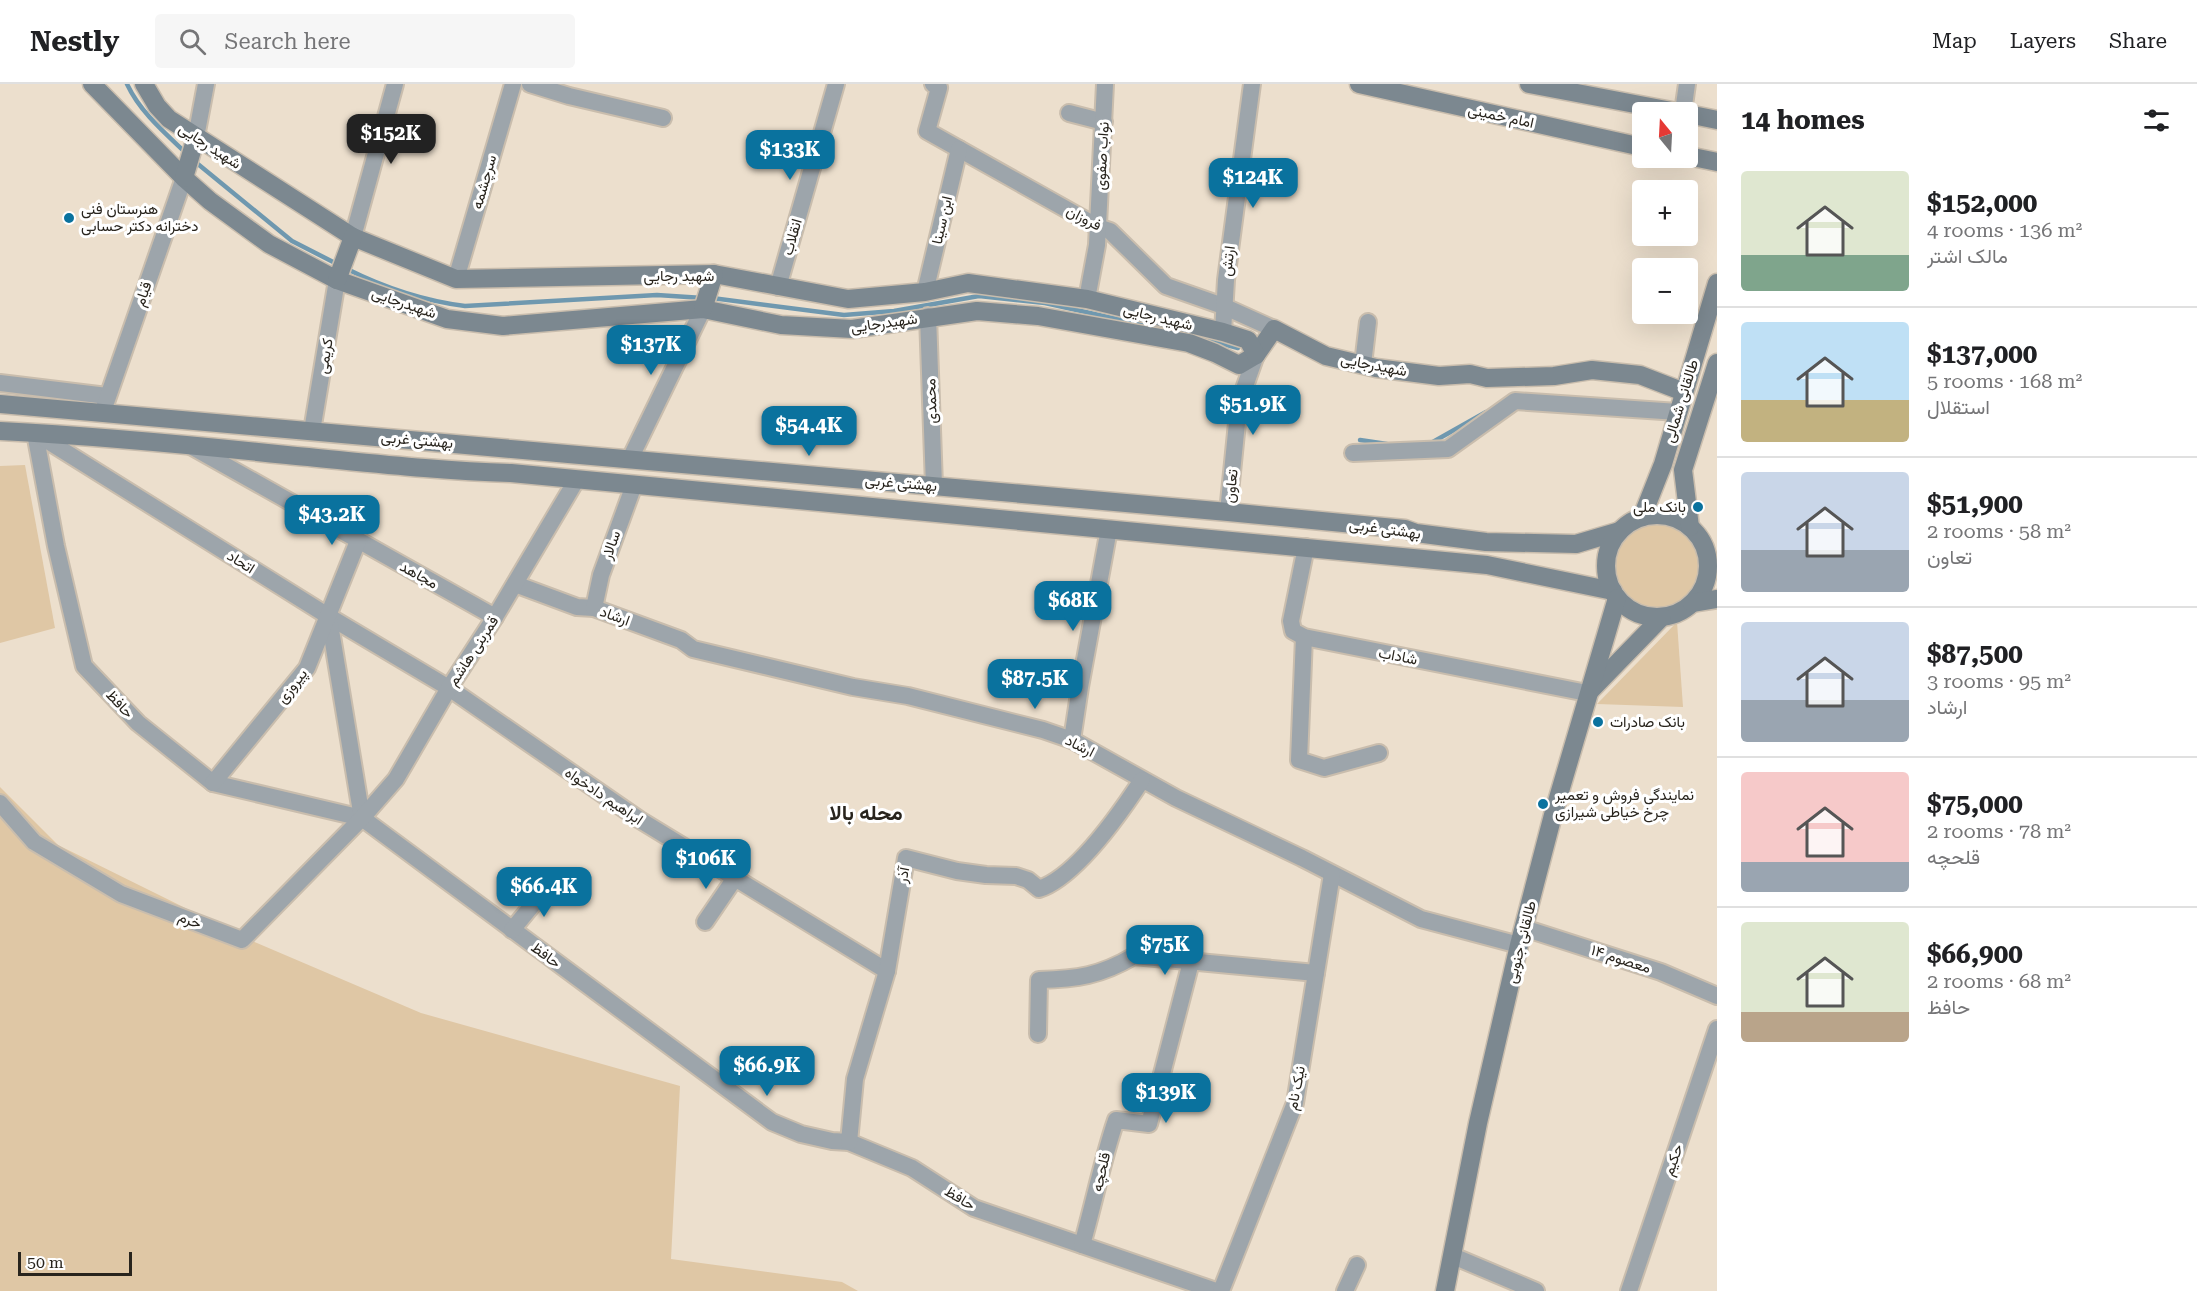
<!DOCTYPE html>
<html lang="en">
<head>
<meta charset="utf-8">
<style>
	:root { --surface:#fff; --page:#f6f6f6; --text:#202124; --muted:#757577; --line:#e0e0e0; --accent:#0a729e }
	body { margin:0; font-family:"Roboto Serif",Vazirmatn,serif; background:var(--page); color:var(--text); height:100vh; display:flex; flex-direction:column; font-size:22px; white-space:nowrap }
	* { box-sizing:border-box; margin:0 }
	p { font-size:20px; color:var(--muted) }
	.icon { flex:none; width:33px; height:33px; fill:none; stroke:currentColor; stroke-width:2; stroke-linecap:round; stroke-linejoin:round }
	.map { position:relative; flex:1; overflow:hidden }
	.sheet { display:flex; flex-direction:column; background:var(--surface); width:480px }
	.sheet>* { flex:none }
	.needle { width:39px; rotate:342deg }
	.tools { position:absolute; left:1632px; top:18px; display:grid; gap:12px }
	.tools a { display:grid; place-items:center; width:66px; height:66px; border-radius:6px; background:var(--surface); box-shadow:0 6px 24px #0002; font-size:30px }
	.scale { position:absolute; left:18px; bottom:15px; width:114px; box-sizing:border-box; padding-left:6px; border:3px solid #28241d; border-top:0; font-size:16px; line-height:21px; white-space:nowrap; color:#28241d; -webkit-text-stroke:4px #fff; paint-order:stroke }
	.price { position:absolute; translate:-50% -51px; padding:0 14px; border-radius:12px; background:var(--accent); color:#fff; font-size:20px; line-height:39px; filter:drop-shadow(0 2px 3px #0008) }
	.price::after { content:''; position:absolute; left:50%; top:36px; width:18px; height:14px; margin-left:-9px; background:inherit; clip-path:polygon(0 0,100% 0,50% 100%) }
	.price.current { background:#222; color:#fff }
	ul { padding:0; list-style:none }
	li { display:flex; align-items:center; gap:18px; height:150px; padding:0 24px }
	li+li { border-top:2px solid var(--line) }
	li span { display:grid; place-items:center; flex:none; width:168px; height:120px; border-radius:6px; color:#555 }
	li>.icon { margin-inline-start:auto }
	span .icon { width:72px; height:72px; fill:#fffc; stroke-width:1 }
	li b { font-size:26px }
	h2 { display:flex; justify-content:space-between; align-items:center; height:72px; padding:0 24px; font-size:26px }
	header { display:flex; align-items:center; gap:36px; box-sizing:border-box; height:84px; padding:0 30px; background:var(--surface); border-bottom:2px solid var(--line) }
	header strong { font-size:28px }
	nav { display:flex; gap:33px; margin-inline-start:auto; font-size:21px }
	.search { width:420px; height:54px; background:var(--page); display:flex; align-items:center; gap:15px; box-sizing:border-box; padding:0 21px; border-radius:6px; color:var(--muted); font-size:22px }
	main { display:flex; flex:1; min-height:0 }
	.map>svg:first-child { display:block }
	.green { fill:#dfc7a5 }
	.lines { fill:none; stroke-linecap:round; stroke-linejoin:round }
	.stream { stroke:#6f98af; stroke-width:4.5 }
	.street-casing { stroke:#c9bdad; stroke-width:20 }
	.secondary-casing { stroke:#c9bdad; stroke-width:21 }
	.street { stroke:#9da5ab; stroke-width:16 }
	.secondary { stroke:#7c8890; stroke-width:18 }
	.poi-dot { fill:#0a729e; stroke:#fff; stroke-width:2 }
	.labels { text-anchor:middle; stroke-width:6; stroke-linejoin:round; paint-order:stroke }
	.street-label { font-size:15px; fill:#28241d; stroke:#fff }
	.poi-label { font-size:15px; fill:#28241d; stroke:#fff; text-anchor:start }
	.district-label { font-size:21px; font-weight:bold; fill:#28241d; stroke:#fff }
</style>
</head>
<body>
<header>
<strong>Nestly</strong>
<div class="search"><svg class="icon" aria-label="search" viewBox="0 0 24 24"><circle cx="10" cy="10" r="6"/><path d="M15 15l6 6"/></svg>Search here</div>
<nav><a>Map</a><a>Layers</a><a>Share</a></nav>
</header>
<main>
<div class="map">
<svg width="1717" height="1207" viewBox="0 0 1717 1207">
	<rect width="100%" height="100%" fill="#ecdfcd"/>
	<g class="green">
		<path d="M25 381 55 544 0 559V382Z"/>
		<circle cx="1658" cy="483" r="43"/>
		<path d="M1677 538 1683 623 1597 620Z"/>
		<path d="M0 703 58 761 250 856 421 929 680 1002 671 1175 842 1198 858 1207H0Z"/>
	</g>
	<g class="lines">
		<g class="stream">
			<path d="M127 0C140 28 165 49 187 70"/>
			<path d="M193 76 292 157 339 181"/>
			<path d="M347 185C383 203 425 217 465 222L657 211 703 214"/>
			<path d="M712 214 844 231 894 227 979 212 1045 219 1180 249"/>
			<path d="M1197 253 1238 264"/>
			<path d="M1360 356 1387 360"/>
			<path d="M1431 359 1486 328"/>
		</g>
		<defs>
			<g id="street">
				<path d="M530 0 569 12 663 34"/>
				<path d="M933 0 939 4 927 47 1098 143 1110 147 1166 202 1223 222 1274 245"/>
				<path d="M1683 28 1687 0"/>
				<path d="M1069 29 1104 38"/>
				<path d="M196 53 206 0"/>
				<path d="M353 153 395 0"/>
				<path d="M456 195 513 0"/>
				<path d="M778 203 836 0"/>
				<path d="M925 208 959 65"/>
				<path d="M1087 215 1097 161 1105 0"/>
				<path d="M928 232 934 402"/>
				<path d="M1223 248 1226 196 1252 0"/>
				<path d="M1363 280 1368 238"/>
				<path d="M0 299 107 312"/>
				<path d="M103 327 184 94"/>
				<path d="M312 347 337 196"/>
				<path d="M35 349 56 462 84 582 138 639 213 699 362 734 772 1038 801 1050 832 1057 849 1058 912 1084 974 1124 1216 1207"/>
				<path d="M35 349 328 532 449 604 640 736 887 887"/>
				<path d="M189 361 495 533"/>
				<path d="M1353 369 1448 365 1515 317 1678 328"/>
				<path d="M630 375 703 225"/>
				<path d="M1228 428 1239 319 1256 271"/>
				<path d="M1306 463 1291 537 1293 547 1304 553 1587 609"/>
				<path d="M515 500 577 523 594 524 681 556 693 565 853 603 908 612 1043 646 1072 656 1176 714 1302 774 1421 835 1519 861"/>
				<path d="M594 524 601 491 634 401"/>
				<path d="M329 534 362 734"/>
				<path d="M1304 553 1299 676 1324 684 1379 669"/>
				<path d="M1072 656 1080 603 1109 445"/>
				<path d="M213 699 307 584 358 457"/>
				<path d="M0 719 34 758 121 810 242 856 362 734 396 695 449 604 495 533 577 395"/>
				<path d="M705 838 735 794"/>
				<path d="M1524 844 1661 888 1717 912"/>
				<path d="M512 846 549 801"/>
				<path d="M1038 950 1039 896C1077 895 1100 892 1134 872L1316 889"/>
				<path d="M849 1058 855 995 887 887 906 774 957 787 986 791 1016 792 1028 796 1039 805C1076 793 1121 728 1142 696"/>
				<path d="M1082 1161C1094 1119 1102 1077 1116 1036L1149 1040 1191 878"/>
				<path d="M1453 1172 1536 1207"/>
				<path d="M1221 1207 1295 1019 1332 790"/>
				<path d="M1345 1207 1357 1181"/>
				<path d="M1629 1207 1717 945"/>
			</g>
			<g id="secondary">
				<path d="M92 0 184 94 210 117 269 160 337 196 447 235 503 242 703 225 781 241 852 245 977 227 1038 232 1189 259 1215 269 1239 281 1256 271 1274 245 1326 272 1376 284 1439 292 1470 290 1487 294 1554 292 1592 286 1640 291 1684 308"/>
				<path d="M144 0 157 22 169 35 353 153 456 195 714 190 848 215 925 208 968 199 1087 215 1223 248 1248 256 1256 271"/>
				<path d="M1359 0 1642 63"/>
				<path d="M1529 0 1677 28"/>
				<path d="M1688 30 1717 36"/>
				<path d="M1688 72 1717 78"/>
				<path d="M184 94 196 53"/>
				<path d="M337 196 353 153"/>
				<path d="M703 225 714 190"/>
				<path d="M0 320 1228 428 1405 445 1416 449 1486 458 1576 460 1620 447"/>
				<path d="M0 347C96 352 192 361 287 371 362 378 436 387 511 389L1487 481 1613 507"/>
				<circle cx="1657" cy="482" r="51"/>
				<path d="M1642 433 1663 380 1717 199"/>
				<path d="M1690 443 1683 386 1717 279"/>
				<path d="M1692 519 1717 515"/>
				<path d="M1591 606 1662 533"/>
				<path d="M1445 1207 1478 1039 1519 861 1553 731 1617 514"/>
			</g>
		</defs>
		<use href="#street" class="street-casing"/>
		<use href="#secondary" class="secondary-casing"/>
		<use href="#street" class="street"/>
		<use href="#secondary" class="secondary"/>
	</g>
	<g class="poi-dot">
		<circle cx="69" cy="134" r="6"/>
		<circle cx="1698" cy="423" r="6"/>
		<circle cx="1598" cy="638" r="6"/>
		<circle cx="1543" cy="720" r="6"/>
	</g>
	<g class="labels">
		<g class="street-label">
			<text transform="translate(1501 32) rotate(12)" y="5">امام خمینی</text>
			<text transform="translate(210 62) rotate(33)" y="5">شهید رجایی</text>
			<text transform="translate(1102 72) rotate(-87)" y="5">نواب صفوی</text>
			<text transform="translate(484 98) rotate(-74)" y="5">سرچشمه</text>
			<text transform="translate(1084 134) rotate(27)" y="5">فروزان</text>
			<text transform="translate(942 136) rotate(-77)" y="5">ابن سینا</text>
			<text transform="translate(792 153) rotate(-74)" y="5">انقلاب</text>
			<text transform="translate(1228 177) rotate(-83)" y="5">ارتش</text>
			<text x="679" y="197">شهید رجایی</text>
			<text transform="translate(143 210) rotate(-71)" y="5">قیام</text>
			<text transform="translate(404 219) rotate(19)" y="5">شهیدرجایی</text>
			<text transform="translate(1158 233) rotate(14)" y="5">شهید رجایی</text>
			<text transform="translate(884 239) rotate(-8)" y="5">شهیدرجایی</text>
			<text transform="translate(325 272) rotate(-81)" y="5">کریمی</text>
			<text transform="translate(1374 281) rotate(11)" y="5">شهیدرجایی</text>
			<text transform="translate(931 317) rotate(-92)" y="5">محمدی</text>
			<text transform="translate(1681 317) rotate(-73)" y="5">طالقانی شمالی</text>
			<text transform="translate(417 356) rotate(5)" y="5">بهشتی غربی</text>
			<text transform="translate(901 399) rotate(5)" y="5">بهشتی غربی</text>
			<text transform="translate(1231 402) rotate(-84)" y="5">تعاون</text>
			<text transform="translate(1385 445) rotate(8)" y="5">بهشتی غربی</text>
			<text transform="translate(611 461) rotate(-71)" y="5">سالار</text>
			<text transform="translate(241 478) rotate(32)" y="5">اتحاد</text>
			<text transform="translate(419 491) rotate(29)" y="5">مجاهد</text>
			<text transform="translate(615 532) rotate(20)" y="5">ارشاد</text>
			<text transform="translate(473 567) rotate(-57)" y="5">قمربنی هاشم</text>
			<text transform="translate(1398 572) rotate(11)" y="5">شاداب</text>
			<text transform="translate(292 602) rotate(-52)" y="5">پیروزی</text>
			<text transform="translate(120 620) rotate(47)" y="5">حافظ</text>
			<text transform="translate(1080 662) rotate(27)" y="5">ارشاد</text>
			<text transform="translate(604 712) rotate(34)" y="5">ابراهیم دادخواه</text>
			<text transform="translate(903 791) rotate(-80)" y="5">آذر</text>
			<text transform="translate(190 836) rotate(21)" y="5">خرم</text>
			<text transform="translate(1521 858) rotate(-76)" y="5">طالقانی جنوبی</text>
			<text transform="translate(546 871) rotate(36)" y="5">حافظ</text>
			<text transform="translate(1621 875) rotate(18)" y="5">۱۴ معصوم</text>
			<text transform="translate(1296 1004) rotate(-79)" y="5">نیک نام</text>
			<text transform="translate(1673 1076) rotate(-71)" y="5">حکیم</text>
			<text transform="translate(1101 1088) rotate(-77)" y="5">قلحچه</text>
			<text transform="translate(960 1114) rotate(31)" y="5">حافظ</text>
		</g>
		<g class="poi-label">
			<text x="81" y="130">هنرستان فنی<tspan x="81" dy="17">دخترانه دکتر حسابی</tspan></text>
			<text x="1686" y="428" text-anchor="end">بانک ملی</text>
			<text x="1610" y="643">بانک صادرات</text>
			<text x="1555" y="716">نمایندگی فروش و تعمیر<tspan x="1555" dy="17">چرخ خیاطی شیرازی</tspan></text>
		</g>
		<g class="district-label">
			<text x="866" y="736">محله بالا</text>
		</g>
	</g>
</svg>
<div class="tools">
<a><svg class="needle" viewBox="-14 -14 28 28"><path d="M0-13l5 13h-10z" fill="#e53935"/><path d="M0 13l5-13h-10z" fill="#757577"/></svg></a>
<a>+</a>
<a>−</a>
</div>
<div class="scale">50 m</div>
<b class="price current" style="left:391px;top:81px">$152K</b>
<b class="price" style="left:790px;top:97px">$133K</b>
<b class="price" style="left:1253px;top:125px">$124K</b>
<b class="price" style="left:651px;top:292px">$137K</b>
<b class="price" style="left:1253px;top:352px">$51.9K</b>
<b class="price" style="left:809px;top:373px">$54.4K</b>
<b class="price" style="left:332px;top:462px">$43.2K</b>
<b class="price" style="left:1073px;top:548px">$68K</b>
<b class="price" style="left:1035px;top:626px">$87.5K</b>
<b class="price" style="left:706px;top:806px">$106K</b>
<b class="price" style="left:544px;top:834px">$66.4K</b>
<b class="price" style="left:1165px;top:892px">$75K</b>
<b class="price" style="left:767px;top:1013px">$66.9K</b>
<b class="price" style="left:1166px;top:1040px">$139K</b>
</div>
<section class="sheet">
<h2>14 homes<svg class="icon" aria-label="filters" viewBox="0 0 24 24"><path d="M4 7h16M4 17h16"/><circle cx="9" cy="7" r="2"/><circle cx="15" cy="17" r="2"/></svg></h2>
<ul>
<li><span style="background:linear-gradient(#dfe7d0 70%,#7fa58c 0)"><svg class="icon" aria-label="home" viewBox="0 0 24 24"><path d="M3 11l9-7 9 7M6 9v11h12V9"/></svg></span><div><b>$152,000</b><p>4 rooms · 136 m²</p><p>مالک اشتر</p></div></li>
<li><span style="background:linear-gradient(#bfe0f5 65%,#c2b280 0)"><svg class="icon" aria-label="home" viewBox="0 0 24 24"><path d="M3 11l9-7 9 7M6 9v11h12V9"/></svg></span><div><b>$137,000</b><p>5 rooms · 168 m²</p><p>استقلال</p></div></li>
<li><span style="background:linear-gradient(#c9d6e8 65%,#9aa5b1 0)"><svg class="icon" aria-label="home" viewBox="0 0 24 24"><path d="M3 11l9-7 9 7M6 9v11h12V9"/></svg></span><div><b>$51,900</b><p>2 rooms · 58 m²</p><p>تعاون</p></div></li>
<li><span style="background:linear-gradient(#c9d6e8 65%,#9aa5b1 0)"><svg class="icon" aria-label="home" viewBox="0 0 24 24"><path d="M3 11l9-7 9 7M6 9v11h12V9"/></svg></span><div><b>$87,500</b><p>3 rooms · 95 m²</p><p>ارشاد</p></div></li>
<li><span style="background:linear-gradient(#f6c9c9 75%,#9aa5b1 0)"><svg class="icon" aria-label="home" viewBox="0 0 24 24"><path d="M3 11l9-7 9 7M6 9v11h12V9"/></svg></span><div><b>$75,000</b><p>2 rooms · 78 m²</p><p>قلحچه</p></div></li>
<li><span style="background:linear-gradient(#dfe7d0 75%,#b9a48a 0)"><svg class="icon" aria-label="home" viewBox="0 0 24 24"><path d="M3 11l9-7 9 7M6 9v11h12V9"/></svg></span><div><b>$66,900</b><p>2 rooms · 68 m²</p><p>حافظ</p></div></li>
</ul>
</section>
</main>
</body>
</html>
